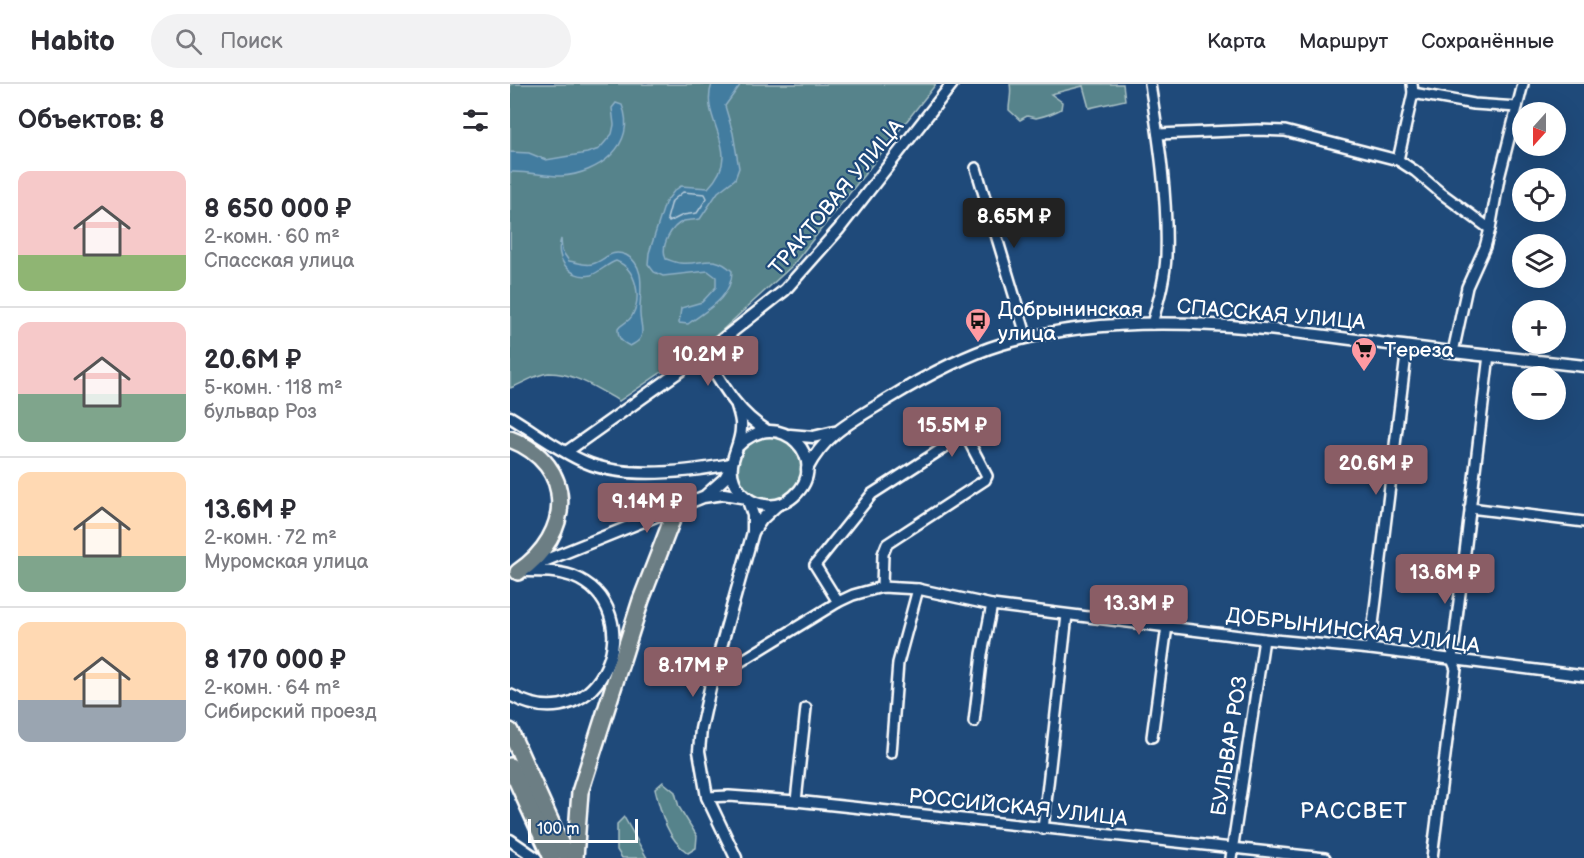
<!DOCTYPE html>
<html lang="ru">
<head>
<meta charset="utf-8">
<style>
	:root { --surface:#fff; --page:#f2f2f3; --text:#2b2b33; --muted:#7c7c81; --line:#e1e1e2; --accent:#8a5d65 }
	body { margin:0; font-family:"Balsamiq Sans",sans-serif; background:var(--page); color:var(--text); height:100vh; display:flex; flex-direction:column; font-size:22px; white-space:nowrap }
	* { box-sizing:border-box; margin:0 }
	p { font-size:20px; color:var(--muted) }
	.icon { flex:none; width:33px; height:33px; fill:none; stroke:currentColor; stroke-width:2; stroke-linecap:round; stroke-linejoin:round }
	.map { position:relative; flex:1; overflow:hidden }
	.drawer { display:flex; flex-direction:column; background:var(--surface); width:510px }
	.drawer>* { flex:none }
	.needle { width:39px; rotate:201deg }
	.tools { position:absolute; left:1002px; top:18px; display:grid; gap:12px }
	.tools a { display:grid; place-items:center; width:54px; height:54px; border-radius:50%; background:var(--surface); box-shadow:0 6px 24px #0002; font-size:30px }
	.scale { position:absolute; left:18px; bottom:15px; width:110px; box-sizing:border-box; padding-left:6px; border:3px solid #fff; border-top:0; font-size:16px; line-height:21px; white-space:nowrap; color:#fff; -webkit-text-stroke:4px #1f4a7a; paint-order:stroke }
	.price { position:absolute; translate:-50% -51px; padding:0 14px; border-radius:6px; background:var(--accent); color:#fff; font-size:20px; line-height:39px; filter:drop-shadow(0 2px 3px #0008) }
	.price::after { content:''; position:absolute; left:50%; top:36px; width:18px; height:14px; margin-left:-9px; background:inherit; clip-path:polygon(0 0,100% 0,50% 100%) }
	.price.selected { background:#222; color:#fff }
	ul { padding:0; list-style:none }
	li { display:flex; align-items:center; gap:18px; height:150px; padding:0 18px }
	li+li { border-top:2px solid var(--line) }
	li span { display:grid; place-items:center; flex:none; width:168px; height:120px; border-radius:12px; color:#555 }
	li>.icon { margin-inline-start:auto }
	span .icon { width:72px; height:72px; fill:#fffc; stroke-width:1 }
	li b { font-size:26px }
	h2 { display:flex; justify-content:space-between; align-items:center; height:72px; padding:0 18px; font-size:26px }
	header { display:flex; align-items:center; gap:36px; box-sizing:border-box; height:84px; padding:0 30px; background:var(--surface); border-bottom:2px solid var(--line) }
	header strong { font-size:28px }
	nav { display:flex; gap:33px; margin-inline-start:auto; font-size:21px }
	.search { width:420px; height:54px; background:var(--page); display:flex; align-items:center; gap:15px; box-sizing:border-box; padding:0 21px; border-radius:33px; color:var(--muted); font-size:22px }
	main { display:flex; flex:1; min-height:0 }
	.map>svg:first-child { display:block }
	.green { fill:#56838b; stroke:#aac1c5; stroke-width:1.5 }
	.water { fill:#437b9f; stroke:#8eb0c5; stroke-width:1.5 }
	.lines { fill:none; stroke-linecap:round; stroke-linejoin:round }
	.shore { stroke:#b4cad9; stroke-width:1.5 }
	.minor-casing { stroke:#fff; stroke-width:14 }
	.tertiary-casing { stroke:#fff; stroke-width:15 }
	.trunk-casing { stroke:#fff; stroke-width:20 }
	.minor { stroke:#1f4a7a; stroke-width:9 }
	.tertiary { stroke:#1f4a7a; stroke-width:10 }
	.trunk { stroke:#6c7e84; stroke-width:15 }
	.labels { text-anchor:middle; stroke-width:4.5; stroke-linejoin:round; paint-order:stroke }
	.street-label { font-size:21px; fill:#fff; stroke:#1f4a7a }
	.poi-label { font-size:21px; fill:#fff; stroke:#1f4a7a; text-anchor:start }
	.neighbourhood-label { font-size:22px; letter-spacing:1.5px; fill:#fff; stroke:#1f4a7a }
</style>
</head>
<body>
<header>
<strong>Habito</strong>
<div class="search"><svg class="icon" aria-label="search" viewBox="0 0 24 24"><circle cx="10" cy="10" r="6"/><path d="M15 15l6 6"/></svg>Поиск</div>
<nav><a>Карта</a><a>Маршрут</a><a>Сохранённые</a></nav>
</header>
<main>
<section class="drawer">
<h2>Объектов: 8<svg class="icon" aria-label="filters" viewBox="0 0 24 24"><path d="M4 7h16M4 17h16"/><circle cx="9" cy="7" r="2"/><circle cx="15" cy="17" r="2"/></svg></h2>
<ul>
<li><span style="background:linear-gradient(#f6c9c9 70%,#8fb573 0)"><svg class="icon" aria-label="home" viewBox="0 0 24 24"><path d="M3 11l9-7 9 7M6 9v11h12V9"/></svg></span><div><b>8 650 000 ₽</b><p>2-комн. · 60 m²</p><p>Спасская улица</p></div></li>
<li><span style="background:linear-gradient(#f6c9c9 60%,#7fa58c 0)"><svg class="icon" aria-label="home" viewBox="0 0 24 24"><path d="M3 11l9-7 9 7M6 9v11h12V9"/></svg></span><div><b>20.6M ₽</b><p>5-комн. · 118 m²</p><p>бульвар Роз</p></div></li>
<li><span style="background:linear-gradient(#ffd9b3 70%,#7fa58c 0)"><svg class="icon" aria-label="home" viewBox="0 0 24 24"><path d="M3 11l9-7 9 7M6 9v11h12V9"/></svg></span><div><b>13.6M ₽</b><p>2-комн. · 72 m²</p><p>Муромская улица</p></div></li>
<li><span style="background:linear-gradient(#ffd9b3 65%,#9aa5b1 0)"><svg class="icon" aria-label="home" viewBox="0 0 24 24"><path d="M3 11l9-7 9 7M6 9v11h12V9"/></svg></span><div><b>8 170 000 ₽</b><p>2-комн. · 64 m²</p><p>Сибирский проезд</p></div></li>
</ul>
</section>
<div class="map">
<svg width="1074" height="774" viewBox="0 0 1074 774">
	<rect width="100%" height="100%" fill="#1f4a7a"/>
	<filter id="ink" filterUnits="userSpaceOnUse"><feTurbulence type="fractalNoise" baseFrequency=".0167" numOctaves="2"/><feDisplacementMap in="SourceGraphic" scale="12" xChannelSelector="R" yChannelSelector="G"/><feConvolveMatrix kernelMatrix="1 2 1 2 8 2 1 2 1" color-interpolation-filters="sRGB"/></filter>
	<g filter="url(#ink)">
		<g class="green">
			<path d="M0 0H426L282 182 208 250 109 317C88 305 65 289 39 289 25 290 13 300 0 304Z"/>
			<path d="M500 0H613L615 16 579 24 573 2 541 10 552 18 551 25C544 29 535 32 526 34L517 32 510 36 499 26C499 17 502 10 500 0Z"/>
			<circle cx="260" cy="384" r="32"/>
			<path d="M153 698 165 708 169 723 187 752 186 764 178 769C157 755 151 729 145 705Z"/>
			<path d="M114 733 137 774H112L107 766V740Z"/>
		</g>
		<g class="water">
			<path d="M202 0H231L215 22 223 49 229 84 225 95 208 108 190 135C185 136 179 136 174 137 161 142 150 162 156 175 160 176 166 179 170 179 191 182 203 168 222 187 222 214 197 226 178 240L169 239 171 224 192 218 206 203V193L198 187 153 192 144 188 138 180 139 169 155 119 164 107 171 102 198 104C236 66 188 37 202 0Z"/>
			<path d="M106 19 112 21C128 61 88 90 51 92 34 92 17 87 0 88V68L19 69 36 76 77 69 89 65 102 50 104 41 102 24Z"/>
			<path d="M51 155 52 167 59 177C66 178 75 182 82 180 95 177 100 164 116 171 138 182 129 212 130 230 130 238 134 246 131 253 129 258 125 259 120 262 111 258 108 254 108 245 112 239 118 239 122 232 132 214 127 185 106 177 97 180 90 188 81 191 60 196 44 174 51 155Z"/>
		</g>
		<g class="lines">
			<path class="shore" d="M173 108 195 110 197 114 187 129 173 131 159 138 157 135 162 117Z"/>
			<defs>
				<g id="minor">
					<path d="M640 0C649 56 658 115 656 172 655 195 648 218 642 240"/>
					<path d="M903 9 964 20 1007 23"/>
					<path d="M648 50 748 46 775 47 888 76 905 87 931 109 980 145 975 163 957 203 943 268"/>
					<path d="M888 76 903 9 902 0"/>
					<path d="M466 84 517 254"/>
					<path d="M980 145 989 94 1013 0"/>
					<path d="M960 424 1074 438"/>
					<path d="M328 518 305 481 362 410 455 350 477 392 475 396 377 460 373 470 372 503"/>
					<path d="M860 565 897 263"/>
					<path d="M202 595 328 518 343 511 372 503 408 505 482 521 754 555 860 565 1074 592"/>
					<path d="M464 638 472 570 482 521"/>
					<path d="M642 653 657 542"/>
					<path d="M381 669 388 579 408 505"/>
					<path d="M197 713 219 712 286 717 815 774"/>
					<path d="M286 717 296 624"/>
					<path d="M533 745 557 531"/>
					<path d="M721 774 754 555"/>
					<path d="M922 774 946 585 942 575 979 271"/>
				</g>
				<g id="tertiary">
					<path d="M194 270C212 299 226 328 256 346"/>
					<path d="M227 322C229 329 232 336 231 344 231 363 216 378 224 397 229 410 241 420 255 421 265 423 276 419 284 412 323 378 270 319 228 362"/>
					<path d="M0 333C25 348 49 367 75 378 116 396 178 388 221 380"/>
					<path d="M280 351 303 353 324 348"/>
					<path d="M56 368 194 270 275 206 329 145 442 0"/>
					<path d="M297 385C316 348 345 336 378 315 414 293 452 272 492 260 622 222 762 245 893 262 953 270 1014 275 1074 282"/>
					<path d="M196 411 215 394 221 383"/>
					<path d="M243 448 252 435 266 422"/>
					<path d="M19 483 193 413 214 410 237 414 243 431V448L202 595 191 645 189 667 197 713 226 774"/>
					<path d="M0 611C93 662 144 524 62 492 47 487 32 487 17 487"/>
					<path d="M0 756 26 774"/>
				</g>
				<g id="trunk">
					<path d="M0 355C67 381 63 451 8 488"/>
					<path d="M0 647 57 774"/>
					<path d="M0 682 42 774"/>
					<path d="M65 774 70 708 131 516 167 423"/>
				</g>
			</defs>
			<use href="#minor" class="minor-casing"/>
			<use href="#tertiary" class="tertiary-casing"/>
			<use href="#trunk" class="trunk-casing"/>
			<use href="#minor" class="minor"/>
			<use href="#tertiary" class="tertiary"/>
			<use href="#trunk" class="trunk"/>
		</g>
	</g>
	<defs>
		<symbol id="bus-pin" viewBox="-11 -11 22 30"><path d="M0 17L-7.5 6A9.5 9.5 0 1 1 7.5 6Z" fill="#ff9aa2" stroke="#1f4a7a"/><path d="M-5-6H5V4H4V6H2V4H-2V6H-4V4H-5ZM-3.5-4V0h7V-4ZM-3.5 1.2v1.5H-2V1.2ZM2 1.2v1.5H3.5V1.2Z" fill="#111"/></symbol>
		<symbol id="supermarket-pin" viewBox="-11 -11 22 30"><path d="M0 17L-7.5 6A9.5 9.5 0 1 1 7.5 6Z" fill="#ff9aa2" stroke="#1f4a7a"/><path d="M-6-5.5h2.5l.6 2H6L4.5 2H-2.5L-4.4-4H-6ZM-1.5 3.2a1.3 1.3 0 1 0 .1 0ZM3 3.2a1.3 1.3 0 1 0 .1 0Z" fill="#111"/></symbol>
	</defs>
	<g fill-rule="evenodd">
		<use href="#bus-pin" x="453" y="222" width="30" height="40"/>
		<use href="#supermarket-pin" x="839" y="251" width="30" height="40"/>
	</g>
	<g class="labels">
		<g class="street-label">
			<text transform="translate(326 113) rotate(-50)" y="7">ТРАКТОВАЯ УЛИЦА</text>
			<text transform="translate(761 230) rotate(5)" y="7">СПАССКАЯ УЛИЦА</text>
			<text transform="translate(843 546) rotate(7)" y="7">ДОБРЫНИНСКАЯ УЛИЦА</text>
			<text transform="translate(719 662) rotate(-81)" y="7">БУЛЬВАР РОЗ</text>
			<text transform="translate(508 723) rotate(6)" y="7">РОССИЙСКАЯ УЛИЦА</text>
		</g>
		<g class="poi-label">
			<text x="488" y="232">Добрынинская<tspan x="488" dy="24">улица</tspan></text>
			<text x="874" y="273">Тереза</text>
		</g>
		<g class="neighbourhood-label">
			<text x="844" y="734">РАССВЕТ</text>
		</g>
	</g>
</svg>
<div class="tools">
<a><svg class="needle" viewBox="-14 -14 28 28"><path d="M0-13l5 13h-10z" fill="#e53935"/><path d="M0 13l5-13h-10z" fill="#7c7c81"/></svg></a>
<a><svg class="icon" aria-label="locate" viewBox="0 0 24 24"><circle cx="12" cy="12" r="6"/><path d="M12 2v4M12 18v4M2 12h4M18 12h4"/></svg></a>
<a><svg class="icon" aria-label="layers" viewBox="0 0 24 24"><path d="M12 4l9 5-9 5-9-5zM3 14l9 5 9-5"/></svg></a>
<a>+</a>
<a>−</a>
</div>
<div class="scale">100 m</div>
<b class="price selected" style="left:504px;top:165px">8.65M ₽</b>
<b class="price" style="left:198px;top:303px">10.2M ₽</b>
<b class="price" style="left:442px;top:374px">15.5M ₽</b>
<b class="price" style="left:866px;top:412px">20.6M ₽</b>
<b class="price" style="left:137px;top:450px">9.14M ₽</b>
<b class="price" style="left:935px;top:521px">13.6M ₽</b>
<b class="price" style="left:629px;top:552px">13.3M ₽</b>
<b class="price" style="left:183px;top:614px">8.17M ₽</b>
</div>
</main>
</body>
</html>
